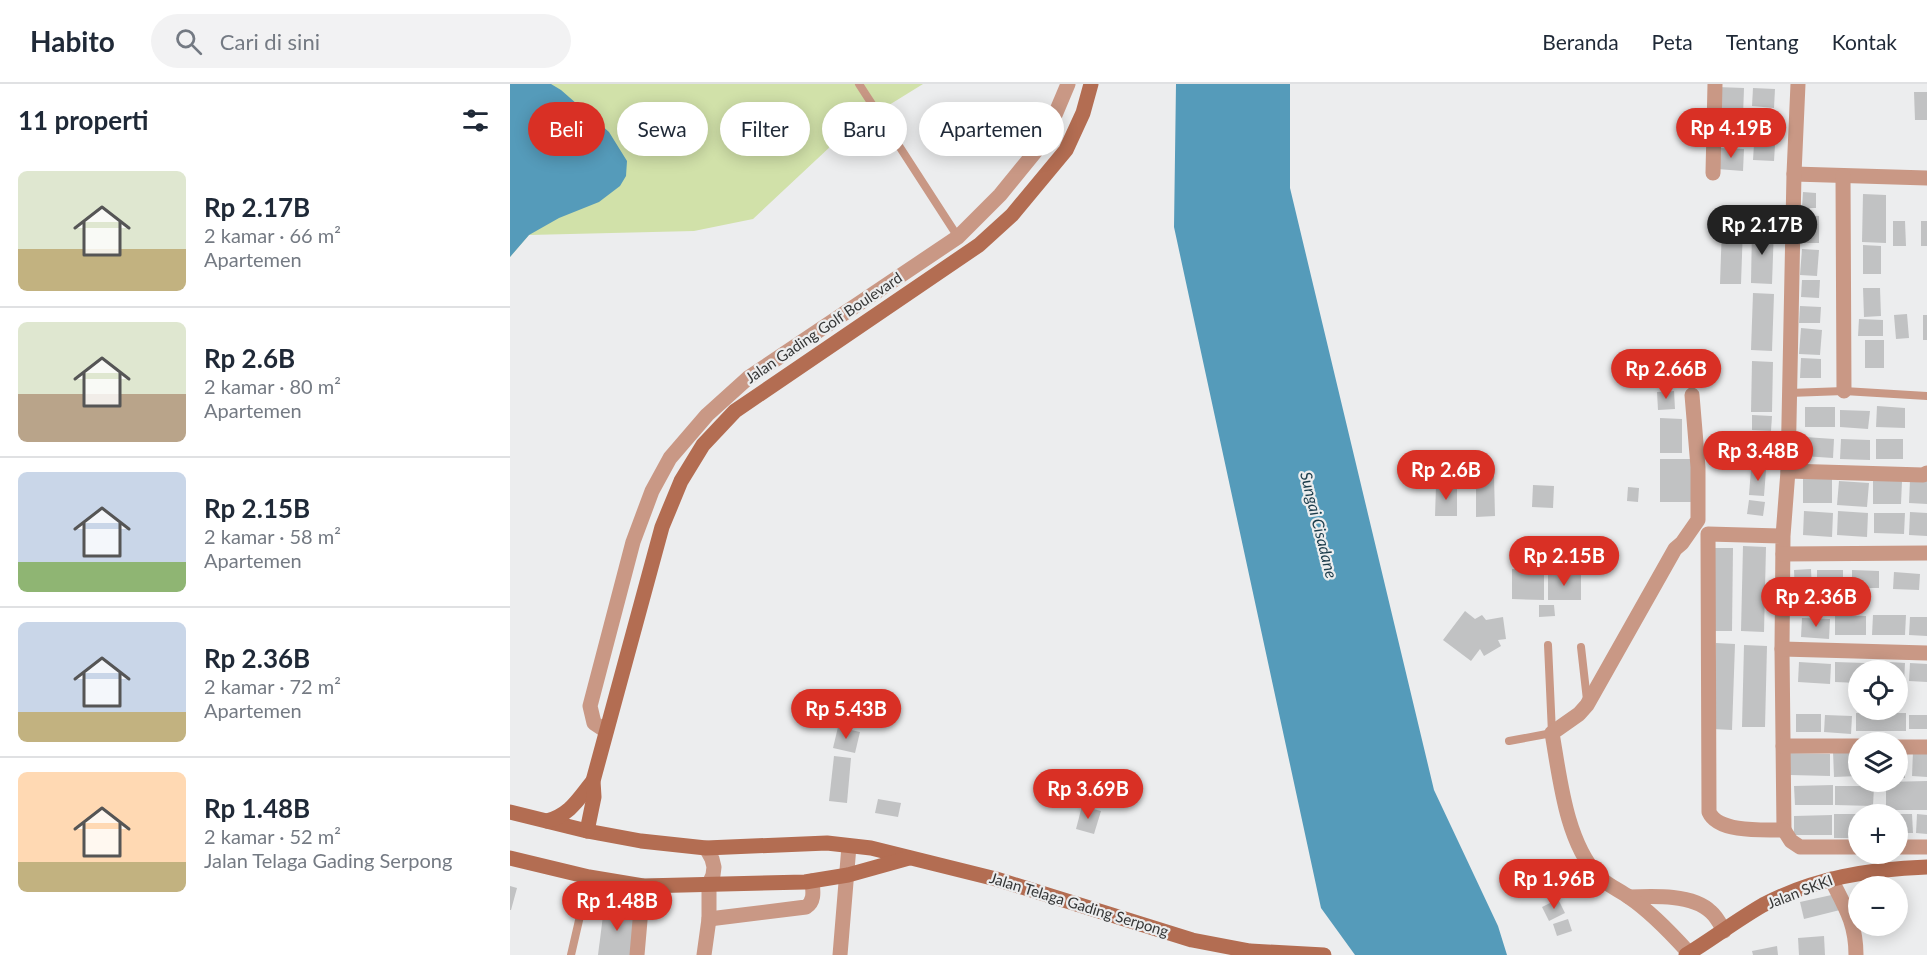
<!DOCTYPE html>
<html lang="id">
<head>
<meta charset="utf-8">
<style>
	:root { --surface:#fff; --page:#f2f2f3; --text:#1f2937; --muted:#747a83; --line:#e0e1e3; --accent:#d93025 }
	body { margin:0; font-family:Lato,sans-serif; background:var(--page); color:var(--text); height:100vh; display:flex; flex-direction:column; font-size:22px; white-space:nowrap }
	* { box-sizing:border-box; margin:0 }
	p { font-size:20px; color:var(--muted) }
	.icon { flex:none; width:33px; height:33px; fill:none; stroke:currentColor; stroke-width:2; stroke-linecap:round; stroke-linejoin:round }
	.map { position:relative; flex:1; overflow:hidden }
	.panel { display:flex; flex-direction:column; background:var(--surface); width:510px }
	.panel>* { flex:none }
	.banner { position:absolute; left:18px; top:18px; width:570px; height:54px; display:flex; gap:12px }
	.fabs { position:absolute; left:1338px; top:576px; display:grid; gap:12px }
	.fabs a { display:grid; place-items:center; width:60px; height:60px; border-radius:50%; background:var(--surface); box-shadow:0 3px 15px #0003; font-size:30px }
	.price { position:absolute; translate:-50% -51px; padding:0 14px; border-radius:21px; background:var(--accent); color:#fff; font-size:20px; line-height:39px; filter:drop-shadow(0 2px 3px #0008) }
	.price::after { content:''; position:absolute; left:50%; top:36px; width:18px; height:14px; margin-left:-9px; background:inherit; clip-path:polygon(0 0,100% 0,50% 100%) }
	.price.current { background:#222; color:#fff }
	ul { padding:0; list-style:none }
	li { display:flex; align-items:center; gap:18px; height:150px; padding:0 18px }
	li+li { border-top:2px solid var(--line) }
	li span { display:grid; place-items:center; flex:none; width:168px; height:120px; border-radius:9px; color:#555 }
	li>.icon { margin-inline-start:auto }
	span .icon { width:72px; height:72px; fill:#fffc; stroke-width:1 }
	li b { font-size:26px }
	h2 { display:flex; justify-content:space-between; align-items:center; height:72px; padding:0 18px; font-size:26px }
	.tag { padding:0 21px; border-radius:27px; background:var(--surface); box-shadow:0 3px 15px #0003; font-size:21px; line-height:54px }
	.tag.current { background:var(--accent); color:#fff }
	header { display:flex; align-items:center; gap:36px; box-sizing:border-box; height:84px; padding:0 30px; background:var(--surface); border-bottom:2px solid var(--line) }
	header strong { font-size:28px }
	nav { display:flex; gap:33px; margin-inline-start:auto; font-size:21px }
	.search { width:420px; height:54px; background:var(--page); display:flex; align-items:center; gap:15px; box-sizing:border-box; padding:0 21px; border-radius:33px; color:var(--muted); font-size:22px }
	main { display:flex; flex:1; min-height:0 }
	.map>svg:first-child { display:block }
	.green { fill:#d1e1a9 }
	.water { fill:#559bba }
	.building { fill:#c1c2c3 }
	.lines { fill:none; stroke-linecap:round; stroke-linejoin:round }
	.lane { stroke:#c99885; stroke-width:8 }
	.street { stroke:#c99885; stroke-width:15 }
	.secondary { stroke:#b36d52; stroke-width:15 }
	.labels { text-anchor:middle; stroke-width:4.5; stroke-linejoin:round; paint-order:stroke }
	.street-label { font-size:15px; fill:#353636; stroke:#ecedee }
	.water-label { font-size:16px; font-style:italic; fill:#1b3c4b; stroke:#ecedee }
</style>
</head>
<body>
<header>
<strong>Habito</strong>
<div class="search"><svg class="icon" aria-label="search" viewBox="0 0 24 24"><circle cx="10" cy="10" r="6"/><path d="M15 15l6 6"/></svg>Cari di sini</div>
<nav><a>Beranda</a><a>Peta</a><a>Tentang</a><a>Kontak</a></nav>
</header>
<main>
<section class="panel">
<h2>11 properti<svg class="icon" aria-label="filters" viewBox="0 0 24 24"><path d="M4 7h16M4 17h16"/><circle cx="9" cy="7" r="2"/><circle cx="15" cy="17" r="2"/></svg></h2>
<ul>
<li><span style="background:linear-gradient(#dfe7d0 65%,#c2b280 0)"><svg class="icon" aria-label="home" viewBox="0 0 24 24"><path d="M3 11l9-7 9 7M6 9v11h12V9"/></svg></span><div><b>Rp 2.17B</b><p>2 kamar · 66 m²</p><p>Apartemen</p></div></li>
<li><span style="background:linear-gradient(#dfe7d0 60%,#b9a48a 0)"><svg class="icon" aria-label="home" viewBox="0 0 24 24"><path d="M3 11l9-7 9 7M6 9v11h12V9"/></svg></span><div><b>Rp 2.6B</b><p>2 kamar · 80 m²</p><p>Apartemen</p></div></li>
<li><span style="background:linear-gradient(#c9d6e8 75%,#8fb573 0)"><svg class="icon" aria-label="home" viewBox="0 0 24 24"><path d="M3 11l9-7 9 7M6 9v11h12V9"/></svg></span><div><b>Rp 2.15B</b><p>2 kamar · 58 m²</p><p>Apartemen</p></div></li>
<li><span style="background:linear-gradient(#c9d6e8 75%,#c2b280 0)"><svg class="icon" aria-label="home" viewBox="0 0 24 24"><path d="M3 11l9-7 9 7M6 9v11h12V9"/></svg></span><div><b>Rp 2.36B</b><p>2 kamar · 72 m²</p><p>Apartemen</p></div></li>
<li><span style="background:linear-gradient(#ffd9b3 75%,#c2b280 0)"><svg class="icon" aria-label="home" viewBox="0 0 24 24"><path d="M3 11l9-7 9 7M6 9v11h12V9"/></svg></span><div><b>Rp 1.48B</b><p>2 kamar · 52 m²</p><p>Jalan Telaga Gading Serpong</p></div></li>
</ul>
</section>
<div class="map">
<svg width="1417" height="871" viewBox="0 0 1417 871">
	<rect width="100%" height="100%" fill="#ecedee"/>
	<path class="green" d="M0 0H413L337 47 243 135 184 147 19 151 0 173Z"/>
	<g class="water">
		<path d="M0 0H41L51 6 99 48 117 77 116 92 110 102 89 118 49 134 19 151 0 173Z"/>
		<path d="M666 0H780V104L924 706 988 842 997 871H845L811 824 664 143Z"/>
	</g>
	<g class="building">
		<path d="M1207 3 1234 4 1232 61 1205 60Z"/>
		<path d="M1243 4 1265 5 1264 24 1242 22Z"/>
		<path d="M1404 8H1417V36H1405Z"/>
		<path d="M1245 28H1263V53L1244 52Z"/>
		<path d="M1244 60 1265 61 1264 77 1243 76Z"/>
		<path d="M1208 64 1234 65 1233 87 1207 85Z"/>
		<path d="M1293 108 1306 109V124H1292Z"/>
		<path d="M1353 110 1376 111V159L1352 158Z"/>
		<path d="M1293 131 1309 132V159H1292Z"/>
		<path d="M1383 137H1395L1396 162H1383Z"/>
		<rect x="1411" y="137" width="6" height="25"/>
		<path d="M1212 142 1233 143 1231 200H1210Z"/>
		<path d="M1242 144H1264L1262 200 1241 199Z"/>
		<path d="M1353 161 1371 162V190H1353Z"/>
		<path d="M1292 165 1309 166 1307 192 1290 191Z"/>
		<path d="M1292 196H1310L1309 214 1291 213Z"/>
		<path d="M1353 204H1370L1371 232 1354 233Z"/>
		<path d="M1243 209 1264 210 1262 267 1241 266Z"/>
		<path d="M1290 222 1311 223 1310 239H1289Z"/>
		<path d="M1397 230 1399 254 1386 255 1384 231Z"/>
		<rect x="1413" y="231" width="4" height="25"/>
		<path d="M1349 235 1373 236V252H1348Z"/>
		<path d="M1291 244 1312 246 1310 271 1289 270Z"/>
		<rect x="1355" y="256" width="19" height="28"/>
		<path d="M1291 274 1311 275V294H1290Z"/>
		<path d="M1242 277 1263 278 1262 328H1241Z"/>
		<path d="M1164 307 1165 325 1148 326 1147 308Z"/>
		<path d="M1367 322 1395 324V344L1366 343Z"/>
		<rect x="1295" y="323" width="30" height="20"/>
		<path d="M1330 326 1360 327 1358 345 1330 343Z"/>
		<path d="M1242 331 1262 332 1261 347 1242 346Z"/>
		<path d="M1150 334 1172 335V369H1150Z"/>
		<path d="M1295 353 1324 355 1323 374 1293 372Z"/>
		<path d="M1331 355 1360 356V376L1330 375Z"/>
		<rect x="1366" y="355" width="27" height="20"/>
		<rect x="1240" y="361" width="17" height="17"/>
		<rect x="1150" y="375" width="32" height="43"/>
		<path d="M1241 385 1256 386 1254 412 1239 411Z"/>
		<path d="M984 391 985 432 966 433V392Z"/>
		<rect x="1293" y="394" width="29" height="25"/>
		<path d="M1363 396 1392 397 1391 420H1363Z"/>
		<path d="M1400 396 1417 397V420L1399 419Z"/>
		<path d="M1329 397 1359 399 1357 423 1327 421Z"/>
		<path d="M1023 401 1044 402 1043 424 1022 423Z"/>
		<path d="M926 402H947V432H925Z"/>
		<path d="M1118 403 1129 404 1128 418 1117 417Z"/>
		<path d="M1239 416 1255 418 1253 432 1237 430Z"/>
		<path d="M1294 427 1323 429 1322 453 1293 451Z"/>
		<path d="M1328 427 1358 429 1357 453 1327 451Z"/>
		<path d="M1400 428 1417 429V452L1399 451Z"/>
		<path d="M1364 429H1395L1394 450 1364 449Z"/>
		<path d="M1233 462 1256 463 1254 548 1231 547Z"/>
		<path d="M1203 464H1223L1222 547H1201Z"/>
		<path d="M1002 485 1034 486V516L1002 515Z"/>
		<path d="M1301 485 1302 507 1285 508 1284 486Z"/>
		<rect x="1307" y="486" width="26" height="19"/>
		<path d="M1342 486 1369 487V504H1342Z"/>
		<path d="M1384 488 1410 490 1409 506 1383 505Z"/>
		<path d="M1038 489 1071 490V516H1038Z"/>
		<path d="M1029 521H1044L1045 532 1029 533Z"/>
		<path d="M955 527 965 535 972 531 976 536 993 533 996 555 988 556 991 562 974 572 970 565 961 577 933 556Z"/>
		<path d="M1325 531 1356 532V551H1325Z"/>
		<path d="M1363 531H1396L1395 551H1362Z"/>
		<path d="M1400 533H1417V552L1399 551Z"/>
		<path d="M1292 534 1320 535 1319 555 1291 553Z"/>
		<path d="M1206 559 1225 560 1222 646 1203 645Z"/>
		<path d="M1234 561 1257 562 1255 643H1232Z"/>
		<path d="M1364 577 1395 579 1394 599H1388V586H1363Z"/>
		<path d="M1289 578 1321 580 1320 600 1288 598Z"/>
		<path d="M1325 578 1355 579V586H1348V599L1325 598Z"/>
		<path d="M1400 579 1417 580V598L1399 597Z"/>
		<path d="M336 610 351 612 348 636 333 634Z"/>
		<rect x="1346" y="629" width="50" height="18"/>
		<rect x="1286" y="630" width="25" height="18"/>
		<path d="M1315 631 1342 632 1341 650 1314 648Z"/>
		<rect x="1399" y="631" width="18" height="14"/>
		<path d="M328 643 350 648 345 669 323 664Z"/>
		<path d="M1348 666V692L1324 693 1323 667Z"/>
		<rect x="1388" y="666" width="7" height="28"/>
		<path d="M1403 667 1417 668V693L1402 692Z"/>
		<path d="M1280 669 1320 670V692L1280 691Z"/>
		<path d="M324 672 341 674 337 719 319 717Z"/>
		<path d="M1417 697V726H1376V698Z"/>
		<path d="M1323 701V721H1285L1284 702Z"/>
		<path d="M1325 702H1364L1363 722 1325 721Z"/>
		<path d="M368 715 391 719 388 733 365 729Z"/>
		<path d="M572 722 591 727 584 750 566 745Z"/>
		<rect x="1324" y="730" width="24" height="24"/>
		<path d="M1388 730H1402L1403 749H1388Z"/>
		<path d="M1407 730 1417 731V750L1406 749Z"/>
		<path d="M1322 731V751H1284V732Z"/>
		<path d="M1054 793 1056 803 1034 808 1032 797Z"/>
		<path d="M0 802 7 804 1 826H0Z"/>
		<path d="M1326 810 1330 826 1294 835 1290 818Z"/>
		<path d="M1048 815 1055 829 1039 837 1032 823Z"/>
		<path d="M94 824 126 828 120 871H88Z"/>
		<path d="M1058 835 1062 847 1047 852 1043 840Z"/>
		<path d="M1314 852 1315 871H1289L1288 854Z"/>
		<path d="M1267 862 1268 871H1243L1242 867Z"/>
	</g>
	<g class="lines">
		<g class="lane">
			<path d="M349 0 448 153"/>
			<path d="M1279 309 1334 307 1417 312"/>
			<path d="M1071 563 1077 616"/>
			<path d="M999 657 1042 649 1038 561"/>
			<path d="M61 871 79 793"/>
		</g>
		<g class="street">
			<path d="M1203 89 1205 0"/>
			<path d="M1284 90 1417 94"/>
			<path d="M1333 92 1334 307"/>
			<path d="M1278 387 1413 391 1417 389"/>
			<path d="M1273 452 1198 450 1199 728C1208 749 1254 746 1274 746L1272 565 1273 452 1278 387 1284 90 1288 0"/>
			<path d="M1273 470 1417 469"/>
			<path d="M1272 565 1417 569"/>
			<path d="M96 647 84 639 80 622 123 458 142 407 160 374 197 331 238 294 448 153 490 111 534 57 558 0"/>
			<path d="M1273 662H1348"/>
			<path d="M1388 663H1417"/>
			<path d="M1274 746 1281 757 1290 763H1348"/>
			<path d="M1388 763H1417"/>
			<path d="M1321 795C1335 823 1346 839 1346 871"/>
			<path d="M1119 813C1143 812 1183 810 1201 828 1207 833 1210 840 1214 847"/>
			<path d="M199 835 296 823C305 817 303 807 302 797"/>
			<path d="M1179 869C1161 849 1141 828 1119 813 1109 806 1097 801 1088 792 1056 757 1050 695 1042 649L1069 630 1077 621 1165 465 1172 459 1188 436V383L1182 311"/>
			<path d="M127 871 133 802"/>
			<path d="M194 871 199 835V800L203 791 204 783 202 775 196 764"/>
			<path d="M330 871 339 762"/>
		</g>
		<g class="secondary">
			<path d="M0 728 77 747 131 757 196 764 317 759 361 764 486 795 682 856 740 867 814 871"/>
			<path d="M37 737C61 730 68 715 83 697"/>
			<path d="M77 747 84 713 83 697 152 443 171 397 193 361 225 327 469 161 502 131 556 66 573 29 581 0"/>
			<path d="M0 774 79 793 133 802 295 798 338 791 399 774"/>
			<path d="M1176 871C1202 855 1227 836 1253 821 1304 794 1360 785 1417 783"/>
		</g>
	</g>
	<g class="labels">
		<g class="street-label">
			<text transform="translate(314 244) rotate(-34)" y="5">Jalan Gading Golf Boulevard</text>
			<text transform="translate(1290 808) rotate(-21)" y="5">Jalan SKKI</text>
			<text transform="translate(569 821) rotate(17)" y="5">Jalan Telaga Gading Serpong</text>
		</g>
		<g class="water-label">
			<text transform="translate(809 441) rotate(76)" y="6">Sungai Cisadane</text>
		</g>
	</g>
</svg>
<div class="fabs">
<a><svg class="icon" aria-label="locate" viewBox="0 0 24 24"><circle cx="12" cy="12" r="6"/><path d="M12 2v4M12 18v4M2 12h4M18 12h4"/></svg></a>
<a><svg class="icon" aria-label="layers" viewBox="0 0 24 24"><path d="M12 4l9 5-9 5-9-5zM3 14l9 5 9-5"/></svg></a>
<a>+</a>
<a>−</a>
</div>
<b class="price" style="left:1221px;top:75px">Rp 4.19B</b>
<b class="price current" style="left:1252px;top:172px">Rp 2.17B</b>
<b class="price" style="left:1156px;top:316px">Rp 2.66B</b>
<b class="price" style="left:1248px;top:398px">Rp 3.48B</b>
<b class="price" style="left:936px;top:417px">Rp 2.6B</b>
<b class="price" style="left:1054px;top:503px">Rp 2.15B</b>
<b class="price" style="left:1306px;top:544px">Rp 2.36B</b>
<b class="price" style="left:336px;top:656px">Rp 5.43B</b>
<b class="price" style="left:578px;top:736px">Rp 3.69B</b>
<b class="price" style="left:1044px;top:826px">Rp 1.96B</b>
<b class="price" style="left:107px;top:848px">Rp 1.48B</b>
<div class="banner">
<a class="tag current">Beli</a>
<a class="tag">Sewa</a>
<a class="tag">Filter</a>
<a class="tag">Baru</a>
<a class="tag">Apartemen</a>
</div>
</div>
</main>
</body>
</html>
